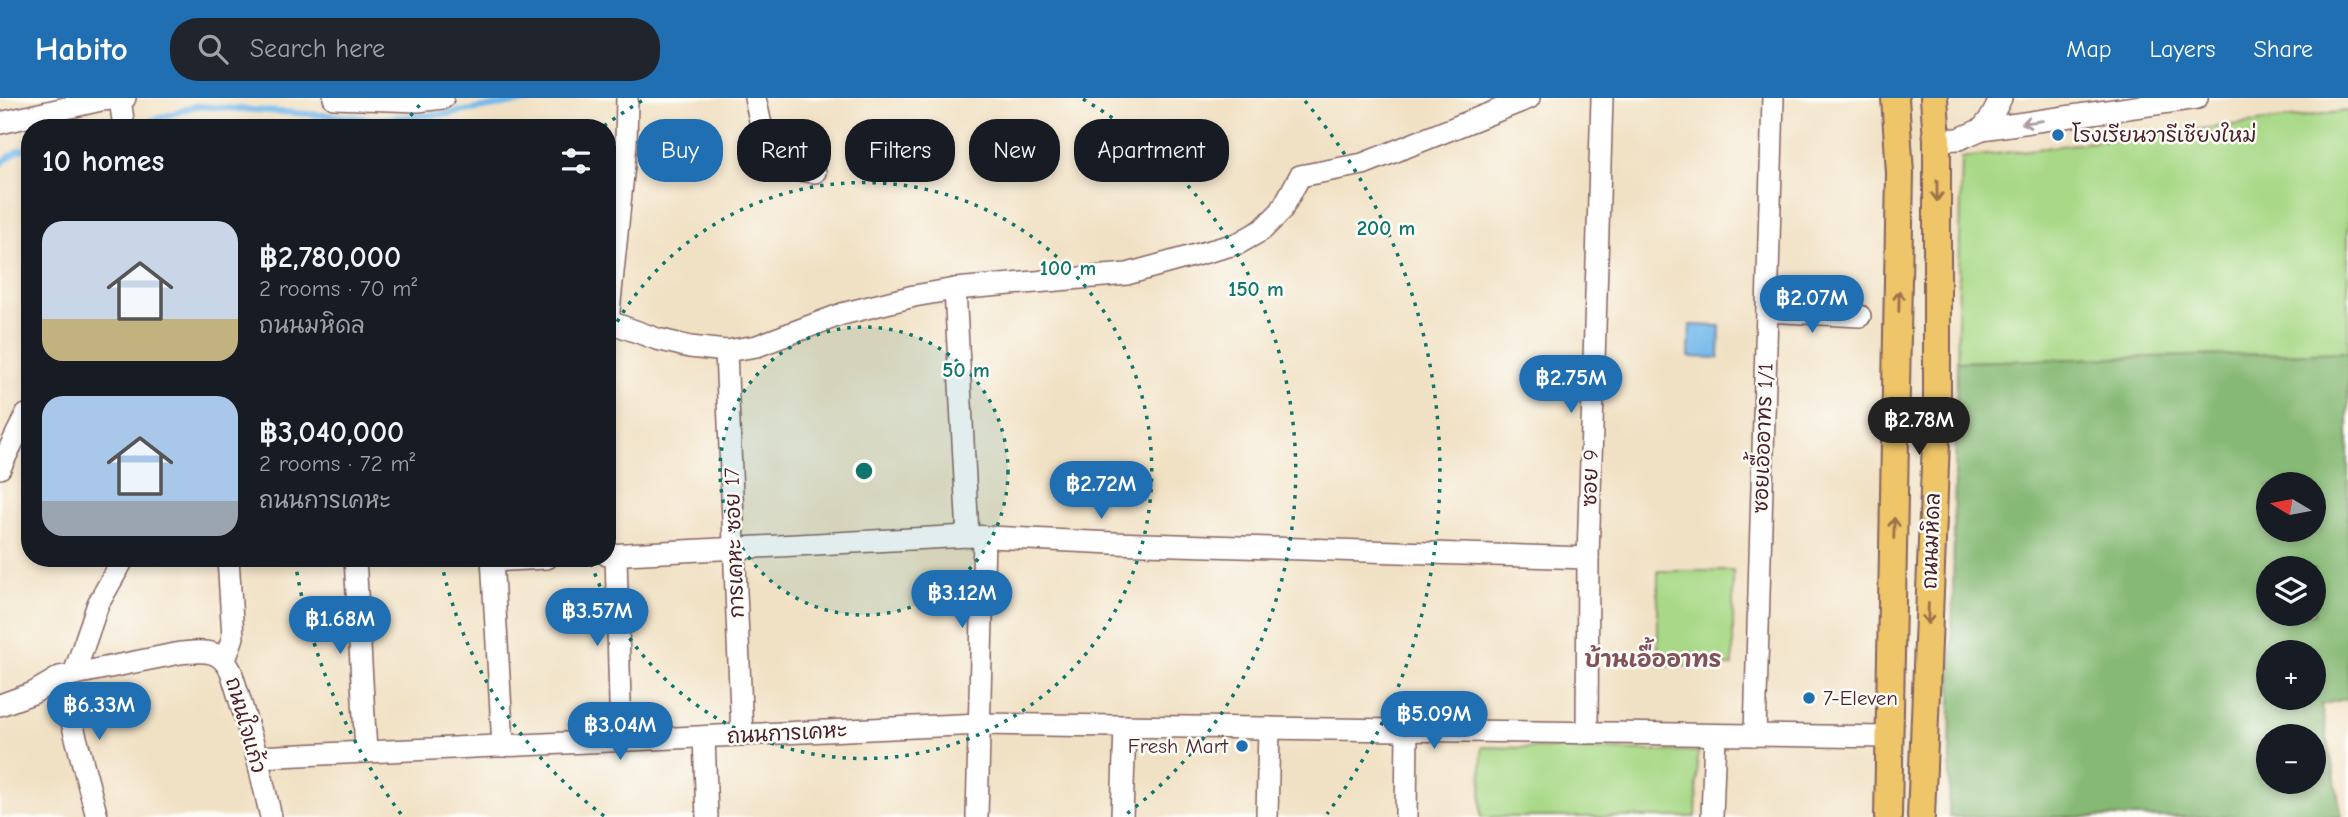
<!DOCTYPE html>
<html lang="en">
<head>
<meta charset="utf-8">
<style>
	:root { --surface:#171b24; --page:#20242c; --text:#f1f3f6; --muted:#9ea1a6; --accent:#1f6fb2 }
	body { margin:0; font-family:"Comic Neue","Playpen Sans Thai",sans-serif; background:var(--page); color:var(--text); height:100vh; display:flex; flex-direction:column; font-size:26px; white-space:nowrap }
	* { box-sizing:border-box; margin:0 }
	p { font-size:23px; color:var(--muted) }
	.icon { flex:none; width:38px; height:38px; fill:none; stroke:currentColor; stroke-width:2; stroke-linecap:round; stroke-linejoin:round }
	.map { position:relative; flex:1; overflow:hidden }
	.side { position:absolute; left:21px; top:21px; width:595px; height:448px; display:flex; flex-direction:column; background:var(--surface); border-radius:28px; box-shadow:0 4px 10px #0003 }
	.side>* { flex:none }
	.banner { position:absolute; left:637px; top:21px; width:665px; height:63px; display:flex; gap:14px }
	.needle { width:46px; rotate:280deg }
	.buttons { position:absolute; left:2256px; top:374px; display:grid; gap:14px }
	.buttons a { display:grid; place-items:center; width:70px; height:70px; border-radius:50%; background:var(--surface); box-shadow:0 4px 10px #0003; font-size:35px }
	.price { position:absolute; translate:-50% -60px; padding:0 16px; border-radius:24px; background:var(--accent); color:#fff; font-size:23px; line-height:46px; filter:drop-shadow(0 2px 4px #0008) }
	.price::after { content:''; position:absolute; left:50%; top:42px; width:21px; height:16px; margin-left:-10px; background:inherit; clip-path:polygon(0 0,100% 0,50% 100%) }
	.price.active { background:#222; color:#fff }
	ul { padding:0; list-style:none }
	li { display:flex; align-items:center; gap:21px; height:175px; padding:0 21px }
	li span { display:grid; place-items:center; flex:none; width:196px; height:140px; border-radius:21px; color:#555 }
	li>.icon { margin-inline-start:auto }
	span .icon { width:84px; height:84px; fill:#fffc; stroke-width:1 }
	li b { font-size:30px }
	h2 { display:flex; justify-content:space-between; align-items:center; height:84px; padding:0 21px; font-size:30px }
	.tag { padding:0 24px; border-radius:28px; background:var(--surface); box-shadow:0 4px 10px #0003; font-size:24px; line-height:63px }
	.tag.active { background:var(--accent); color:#fff }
	header { display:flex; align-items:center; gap:42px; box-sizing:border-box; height:98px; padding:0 35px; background:var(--accent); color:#fff }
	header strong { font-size:33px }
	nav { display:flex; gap:38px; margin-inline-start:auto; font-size:24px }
	.search { width:490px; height:63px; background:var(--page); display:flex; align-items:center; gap:18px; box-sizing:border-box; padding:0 24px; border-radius:28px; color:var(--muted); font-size:26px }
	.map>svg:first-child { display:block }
	.green { fill:#a9d987; stroke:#7a7c59; stroke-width:2 }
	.forest { fill:#86b974; stroke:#686c50; stroke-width:2; fill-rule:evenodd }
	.water { fill:#75b9eb; stroke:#606c8b; stroke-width:2 }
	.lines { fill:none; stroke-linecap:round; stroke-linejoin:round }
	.stream { stroke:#75b9eb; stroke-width:6 }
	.minor-casing { stroke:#846361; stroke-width:24 }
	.major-casing { stroke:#846361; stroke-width:30 }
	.minor { stroke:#fff; stroke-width:21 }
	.major { stroke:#eec569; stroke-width:26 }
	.oneway { stroke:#ae9aa0 }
	.oneway2 { stroke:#9c724a }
	.ring { fill:none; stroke:#0f766e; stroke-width:3.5; stroke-dasharray:3.5 7 }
	.poi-dot { fill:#1f6fb2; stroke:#fdfcf7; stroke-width:2.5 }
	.labels { text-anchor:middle; stroke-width:5; stroke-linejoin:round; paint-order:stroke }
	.poi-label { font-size:21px; fill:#4a1f2b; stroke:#fdfcf7; text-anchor:start }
	.street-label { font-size:21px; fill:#4a1f2b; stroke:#fdfcf7 }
	.neighbourhood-label { font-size:23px; font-weight:bold; fill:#815259; stroke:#fdfcf7 }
	.centre { fill:#0f766e; stroke:#fdfcf7; stroke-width:3.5 }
	.ring-label { font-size:21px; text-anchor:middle; font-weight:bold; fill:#0f766e; stroke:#fdfcf7; stroke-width:5; stroke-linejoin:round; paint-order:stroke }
</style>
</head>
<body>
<header>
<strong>Habito</strong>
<div class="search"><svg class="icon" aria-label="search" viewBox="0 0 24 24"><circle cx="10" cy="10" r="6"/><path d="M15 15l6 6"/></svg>Search here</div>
<nav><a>Map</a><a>Layers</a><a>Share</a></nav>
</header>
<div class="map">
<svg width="2348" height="719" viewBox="0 0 2348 719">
	<rect width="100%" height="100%" fill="#fdfcf7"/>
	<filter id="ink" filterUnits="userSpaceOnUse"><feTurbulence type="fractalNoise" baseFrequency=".0143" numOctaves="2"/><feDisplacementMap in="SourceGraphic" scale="14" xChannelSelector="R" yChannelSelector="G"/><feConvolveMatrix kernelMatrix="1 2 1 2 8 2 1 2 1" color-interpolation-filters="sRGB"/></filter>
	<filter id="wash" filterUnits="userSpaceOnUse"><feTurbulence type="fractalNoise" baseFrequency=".00686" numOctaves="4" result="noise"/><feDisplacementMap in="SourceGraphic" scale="28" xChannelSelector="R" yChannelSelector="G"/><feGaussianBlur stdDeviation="1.57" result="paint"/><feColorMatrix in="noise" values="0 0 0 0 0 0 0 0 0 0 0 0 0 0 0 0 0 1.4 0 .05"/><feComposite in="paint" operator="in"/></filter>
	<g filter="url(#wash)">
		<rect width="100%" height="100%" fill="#f1e1c4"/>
		<g class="green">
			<path d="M2348 13V254L1957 264 1962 60Z"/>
			<rect x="1658" y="473" width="75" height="95"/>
			<path d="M1482 649 1698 654 1696 719H1481Z"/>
		</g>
		<path class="forest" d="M2348 254V600L2321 607 2342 719H1949L1957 264ZM2268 387H2314V432H2268ZM2268 471H2314V516H2268ZM2268 555H2314V600H2268ZM2268 639H2314V684H2268Z"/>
		<path class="water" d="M1690 227 1720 228 1719 260 1689 259Z"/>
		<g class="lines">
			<g class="stream">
				<path d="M129 30 196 8 380 21 446 16 546 0"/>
				<path d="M0 66 19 52 30 50"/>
			</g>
		</g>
	</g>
	<g filter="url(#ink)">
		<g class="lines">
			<defs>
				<g id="minor">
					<path d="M120 0 124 30"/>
					<path d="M334 0 418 3 443 0"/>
					<path d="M755 0 766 49 781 70 815 74"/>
					<path d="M0 25 101 2 125 0"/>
					<path d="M1982 31 1992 18 2001 0"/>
					<path d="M1937 42 1959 41 1982 31 2197 0"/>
					<path d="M955 191 968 438"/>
					<path d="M1767 213 1860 218"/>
					<path d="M607 223 657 241 690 249 726 253 757 248 842 216 914 198 955 191 1127 176 1239 145 1262 132 1281 113 1300 78 1363 66 1529 0"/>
					<path d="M608 223 626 47 627 0"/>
					<path d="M726 253 742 637"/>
					<path d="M0 370 26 317"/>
					<path d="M607 457 968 438 1113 445 1588 460"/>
					<path d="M616 457 621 642"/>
					<path d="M355 460 366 654"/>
					<path d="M492 460 503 648"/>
					<path d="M492 463 547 460"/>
					<path d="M225 562 233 539 228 460"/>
					<path d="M74 576 98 506 124 460"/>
					<path d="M60 579 97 719"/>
					<path d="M0 607 33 595 60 579 180 555C204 553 219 550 231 573L257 659 271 719"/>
					<path d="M1587 635 1588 460 1602 0"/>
					<path d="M1755 637 1773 0"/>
					<path d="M704 639 707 719"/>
					<path d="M257 659 981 626 1888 639"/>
					<path d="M977 719 984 439"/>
					<path d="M1122 719 1125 628"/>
					<path d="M1267 719 1269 630"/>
					<path d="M1406 719 1407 632"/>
					<path d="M1712 719 1715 637"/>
				</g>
				<g id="major">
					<path d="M1888 719 1900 75 1895 0"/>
					<path d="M1921 719 1937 318V42L1934 0"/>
				</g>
			</defs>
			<use href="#minor" class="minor-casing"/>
			<use href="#major" class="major-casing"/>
			<use href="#minor" class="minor"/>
			<use href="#major" class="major"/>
		</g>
		<defs><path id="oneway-shaft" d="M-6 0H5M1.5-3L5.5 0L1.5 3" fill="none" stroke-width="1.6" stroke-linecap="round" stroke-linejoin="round" transform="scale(1.75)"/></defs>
		<use class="oneway" href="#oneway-shaft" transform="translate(2032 24) rotate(172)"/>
		<g class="oneway2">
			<use href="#oneway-shaft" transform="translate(1937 93) rotate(90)"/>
			<use href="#oneway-shaft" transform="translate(1899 203) rotate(-89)"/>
			<use href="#oneway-shaft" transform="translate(1894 430) rotate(-89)"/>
			<use href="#oneway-shaft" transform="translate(1928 516) rotate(92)"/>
		</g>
	</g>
	<circle cx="864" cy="373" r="144" fill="#0f766e" fill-opacity=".12"/>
	<g class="ring">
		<circle cx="864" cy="373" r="144"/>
		<path d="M607 242A288 288 0 1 1 590 462"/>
		<path d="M604 718A432 432 0 0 1 441 463M604 28A432 432 0 0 1 645 1M1083 1A432 432 0 0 1 1124 718"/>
		<path d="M401 716A576 576 0 0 1 295 463M404 26A576 576 0 0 1 423 3M1305 3A576 576 0 0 1 1327 716"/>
	</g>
	<g class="poi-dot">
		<circle cx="2058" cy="37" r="7"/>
		<circle cx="1809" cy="600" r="7"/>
		<circle cx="1242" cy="648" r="7"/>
	</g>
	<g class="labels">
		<g class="poi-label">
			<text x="2072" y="44">โรงเรียนวารีเชียงใหม่</text>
			<text x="1823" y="607">7-Eleven</text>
			<text x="1228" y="655" text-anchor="end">Fresh Mart</text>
		</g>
		<g class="street-label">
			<text transform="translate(1763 340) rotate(-88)" y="7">ซอยเอื้ออาทร 1/1</text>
			<text transform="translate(1590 380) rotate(-88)" y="7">ซอย 9</text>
			<text transform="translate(1931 443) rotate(-88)" y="7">ถนนมหิดล</text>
			<text transform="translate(734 445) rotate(-92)" y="7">การเคหะ ซอย 17</text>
			<text transform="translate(246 627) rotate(74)" y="7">ถนนใจแก้ว</text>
			<text transform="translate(787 635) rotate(-3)" y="7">ถนนการเคหะ</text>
		</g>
		<g class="neighbourhood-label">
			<text x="1653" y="569">บ้านเอื้ออาทร</text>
		</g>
	</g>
	<circle cx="864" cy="373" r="10" class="centre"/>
	<g class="ring-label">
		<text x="1386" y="137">200 m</text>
		<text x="1068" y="177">100 m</text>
		<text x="1256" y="198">150 m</text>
		<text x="966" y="279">50 m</text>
	</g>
</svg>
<div class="buttons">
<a><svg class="needle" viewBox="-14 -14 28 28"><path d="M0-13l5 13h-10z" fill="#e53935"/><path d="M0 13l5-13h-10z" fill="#9ea1a6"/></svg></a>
<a><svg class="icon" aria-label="layers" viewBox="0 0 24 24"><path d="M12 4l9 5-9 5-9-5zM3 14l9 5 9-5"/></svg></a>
<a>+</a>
<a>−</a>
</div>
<b class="price" style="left:1812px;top:237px">฿2.07M</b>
<b class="price" style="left:1571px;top:317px">฿2.75M</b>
<b class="price active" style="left:1919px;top:359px">฿2.78M</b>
<b class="price" style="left:1101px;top:423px">฿2.72M</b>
<b class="price" style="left:962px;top:532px">฿3.12M</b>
<b class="price" style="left:597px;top:550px">฿3.57M</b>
<b class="price" style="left:340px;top:558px">฿1.68M</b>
<b class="price" style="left:99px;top:644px">฿6.33M</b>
<b class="price" style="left:1434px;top:653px">฿5.09M</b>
<b class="price" style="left:620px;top:664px">฿3.04M</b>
<div class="banner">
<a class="tag active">Buy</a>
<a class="tag">Rent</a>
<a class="tag">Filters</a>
<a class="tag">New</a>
<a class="tag">Apartment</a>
</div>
<section class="side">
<h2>10 homes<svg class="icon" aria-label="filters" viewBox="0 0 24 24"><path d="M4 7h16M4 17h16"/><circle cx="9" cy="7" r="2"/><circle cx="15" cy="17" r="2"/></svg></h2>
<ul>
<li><span style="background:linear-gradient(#c9d6e8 70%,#c2b280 0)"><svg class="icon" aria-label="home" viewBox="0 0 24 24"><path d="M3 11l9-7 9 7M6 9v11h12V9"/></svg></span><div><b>฿2,780,000</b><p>2 rooms · 70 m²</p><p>ถนนมหิดล</p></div></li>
<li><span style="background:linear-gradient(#a9c7e8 75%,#9aa5b1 0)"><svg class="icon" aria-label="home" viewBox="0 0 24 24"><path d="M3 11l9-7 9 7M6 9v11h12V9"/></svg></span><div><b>฿3,040,000</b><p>2 rooms · 72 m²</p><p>ถนนการเคหะ</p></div></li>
</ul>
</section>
</div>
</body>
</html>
